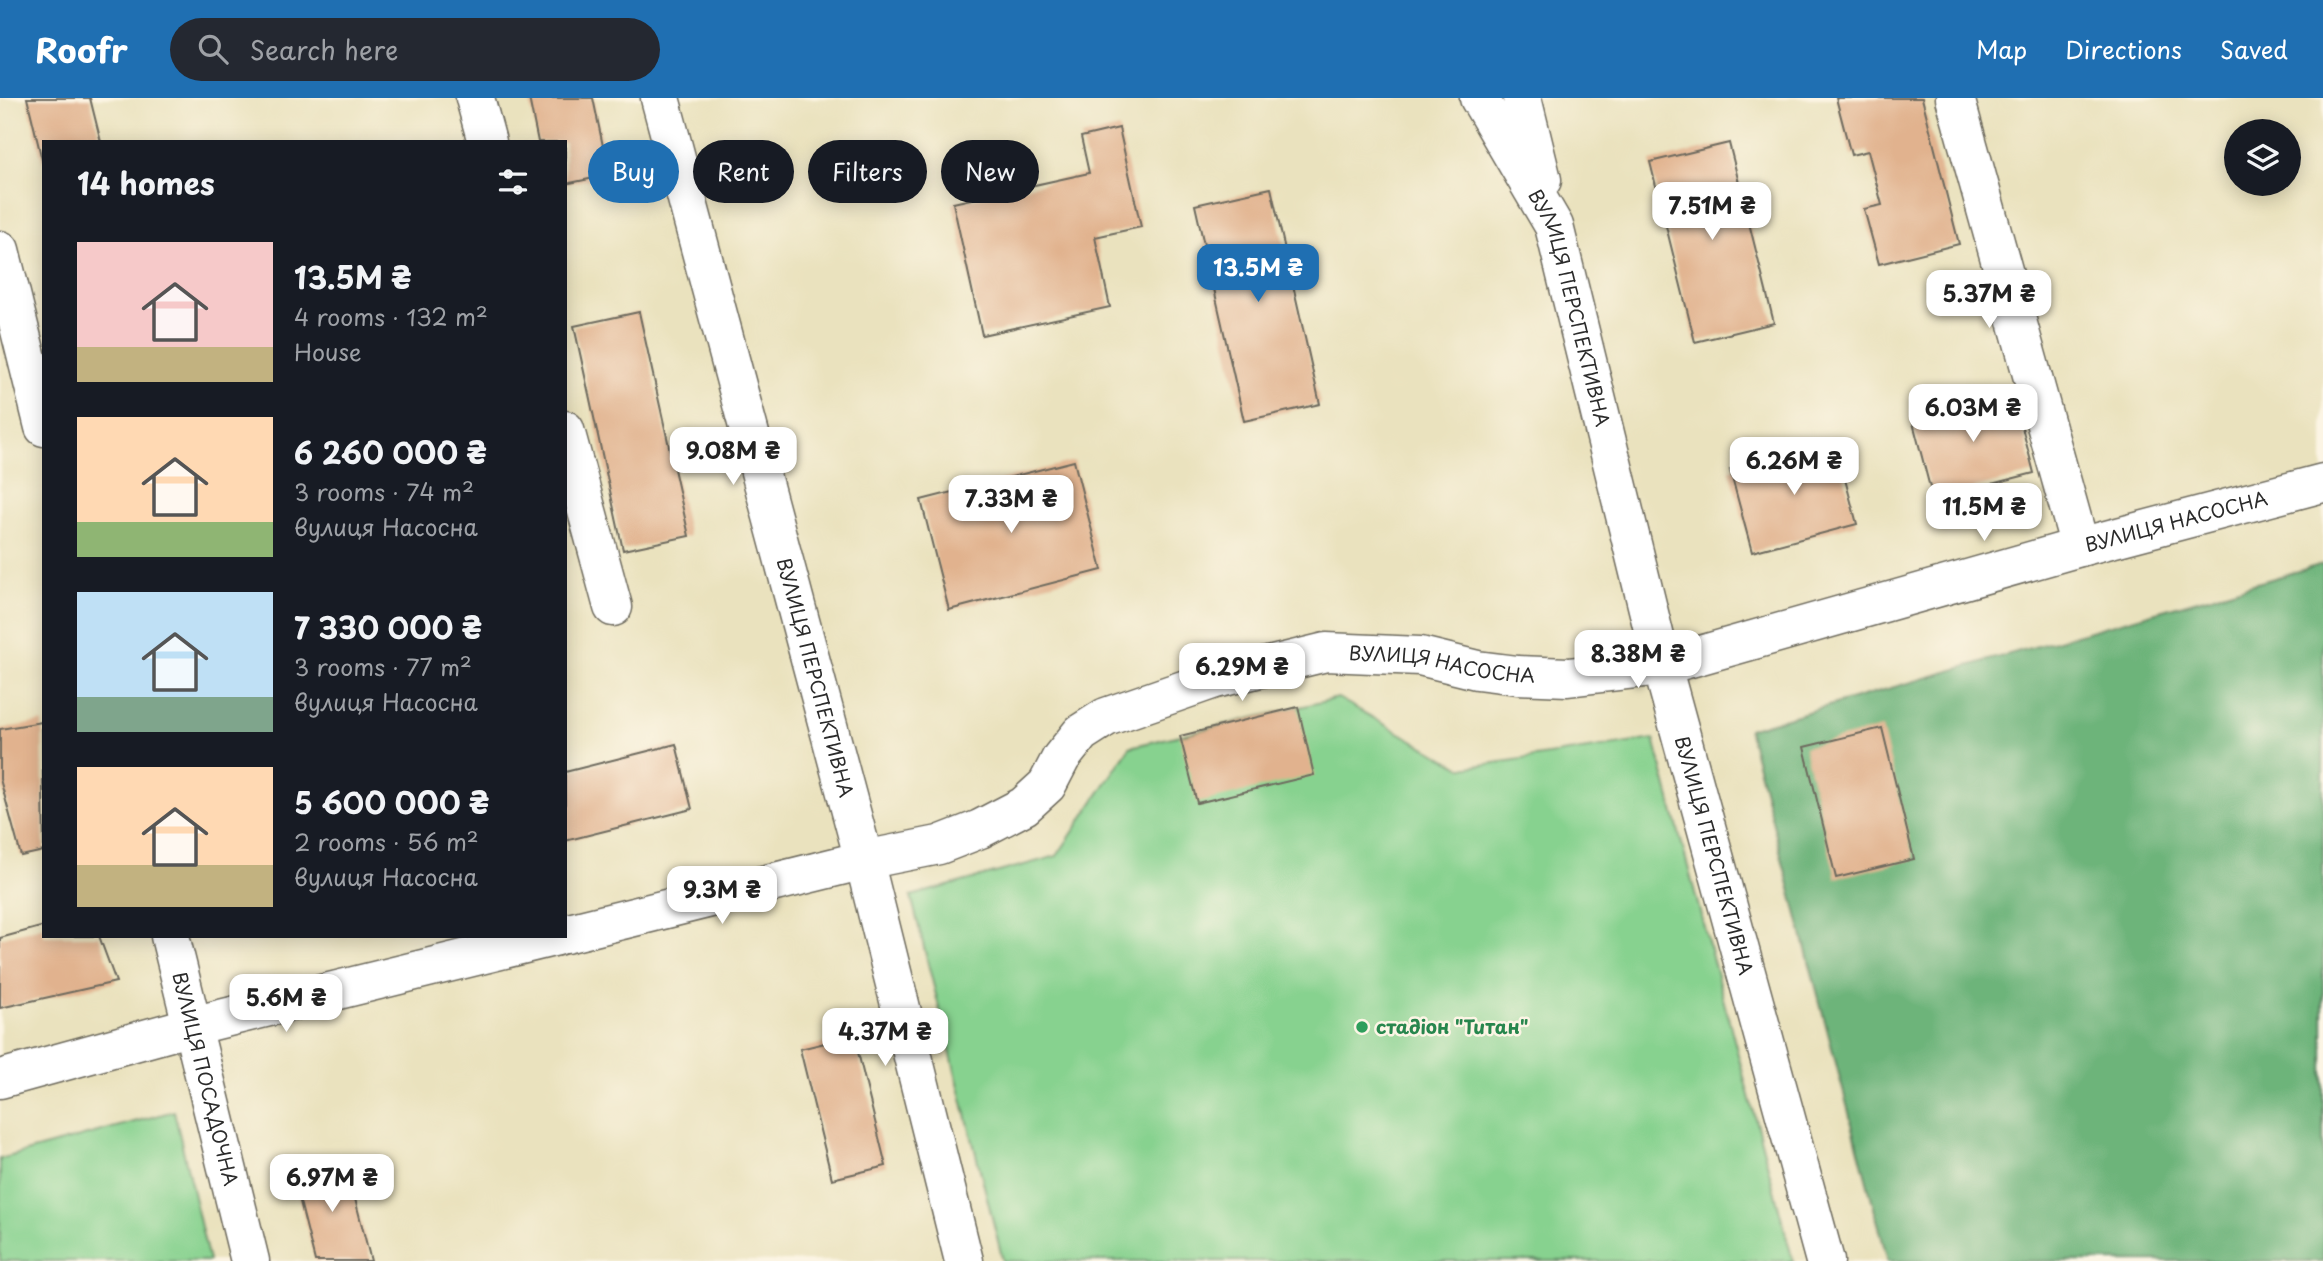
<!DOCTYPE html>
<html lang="en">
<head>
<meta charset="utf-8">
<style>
	:root { --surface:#171b24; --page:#242831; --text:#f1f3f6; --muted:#9ea1a6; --accent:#1f6fb2 }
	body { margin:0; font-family:"Playpen Sans",sans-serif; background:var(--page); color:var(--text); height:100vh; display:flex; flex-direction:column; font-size:26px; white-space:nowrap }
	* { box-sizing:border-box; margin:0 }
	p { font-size:23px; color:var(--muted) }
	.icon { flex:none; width:38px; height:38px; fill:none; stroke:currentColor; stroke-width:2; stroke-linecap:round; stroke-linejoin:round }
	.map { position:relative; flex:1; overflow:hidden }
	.details { position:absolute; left:42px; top:42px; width:525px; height:798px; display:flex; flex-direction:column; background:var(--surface); border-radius:0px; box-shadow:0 4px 18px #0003 }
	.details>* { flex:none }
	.top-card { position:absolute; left:588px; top:42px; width:665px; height:63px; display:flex; gap:14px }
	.buttons { position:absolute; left:2224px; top:21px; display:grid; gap:14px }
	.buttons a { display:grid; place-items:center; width:77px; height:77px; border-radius:50%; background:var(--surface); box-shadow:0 4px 18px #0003; font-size:35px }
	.price { position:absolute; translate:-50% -60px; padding:0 16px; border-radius:14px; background:#fff; color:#222; font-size:23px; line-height:46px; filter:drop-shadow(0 2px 4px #0008) }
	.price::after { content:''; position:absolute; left:50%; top:42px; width:21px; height:16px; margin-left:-10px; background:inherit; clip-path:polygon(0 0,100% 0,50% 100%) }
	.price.current { background:var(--accent); color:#fff }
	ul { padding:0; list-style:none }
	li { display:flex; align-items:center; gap:21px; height:175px; padding:0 35px }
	li span { display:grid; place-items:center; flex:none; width:196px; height:140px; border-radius:0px; color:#555 }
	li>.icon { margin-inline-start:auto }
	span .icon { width:84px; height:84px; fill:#fffc; stroke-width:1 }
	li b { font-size:30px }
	h2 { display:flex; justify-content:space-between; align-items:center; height:84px; padding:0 35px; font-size:30px }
	.chip { padding:0 24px; border-radius:32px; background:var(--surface); box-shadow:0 4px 18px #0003; font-size:24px; line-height:63px }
	.chip.current { background:var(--accent); color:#fff }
	header { display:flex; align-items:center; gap:42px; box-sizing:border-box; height:98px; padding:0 35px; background:var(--accent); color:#fff }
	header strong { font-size:33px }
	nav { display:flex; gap:38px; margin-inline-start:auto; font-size:24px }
	.search { width:490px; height:63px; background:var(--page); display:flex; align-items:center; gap:18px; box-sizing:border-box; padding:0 24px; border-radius:38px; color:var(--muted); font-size:26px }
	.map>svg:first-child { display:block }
	.green { fill:#87d28f; stroke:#597e5d; stroke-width:2 }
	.forest { fill:#6db47a; stroke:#4c7052; stroke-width:2 }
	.building { fill:#e1b28e }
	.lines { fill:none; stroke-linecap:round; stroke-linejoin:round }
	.minor-casing { stroke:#6e6b5e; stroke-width:41 }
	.minor { stroke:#fff; stroke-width:38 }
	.leisure-dot { fill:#2e9e5b; stroke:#fcf5e5; stroke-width:2.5 }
	.labels { text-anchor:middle; stroke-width:5; stroke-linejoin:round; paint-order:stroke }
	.street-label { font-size:19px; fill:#2b2b2b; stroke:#fcf5e5 }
	.leisure-label { font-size:19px; font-weight:bold; fill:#27864d; stroke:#fcf5e5; text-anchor:start }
</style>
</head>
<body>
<header>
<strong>Roofr</strong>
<div class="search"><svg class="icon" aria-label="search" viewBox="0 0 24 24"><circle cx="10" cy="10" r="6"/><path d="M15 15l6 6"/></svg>Search here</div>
<nav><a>Map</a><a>Directions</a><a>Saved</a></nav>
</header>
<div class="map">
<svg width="2323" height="1163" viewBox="0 0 2323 1163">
	<rect width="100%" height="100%" fill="#fcf5e5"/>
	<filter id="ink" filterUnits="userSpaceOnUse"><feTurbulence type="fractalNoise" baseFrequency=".0143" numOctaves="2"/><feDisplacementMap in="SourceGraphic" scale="14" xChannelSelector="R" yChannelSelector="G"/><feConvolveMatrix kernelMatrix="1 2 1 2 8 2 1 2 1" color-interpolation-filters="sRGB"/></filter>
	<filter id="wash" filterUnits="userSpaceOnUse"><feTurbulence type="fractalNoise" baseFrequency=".00686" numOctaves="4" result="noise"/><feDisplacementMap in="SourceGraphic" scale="28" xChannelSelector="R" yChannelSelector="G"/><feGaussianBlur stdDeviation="1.57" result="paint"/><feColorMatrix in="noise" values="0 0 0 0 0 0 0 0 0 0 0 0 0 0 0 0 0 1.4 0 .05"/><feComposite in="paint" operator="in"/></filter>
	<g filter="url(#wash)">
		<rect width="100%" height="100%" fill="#eae2be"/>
		<g class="green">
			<path d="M1338 600 1462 670 1654 641 1793 1163H1003L911 798 1057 758 1130 649Z"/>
			<path d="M174 1013 209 1163H0V1061Z"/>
		</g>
		<path class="forest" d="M2323 466V1163H1888L1748 631Z"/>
		<g id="blocks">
			<g class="building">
				<path d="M27 0H90L101 44H44L43 66Z"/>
				<path d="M529 0H593L609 77 565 86V44H538Z"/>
				<path d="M1836 0H1922L1959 146 1879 166 1864 111 1882 107 1868 53 1851 57Z"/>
				<path d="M1119 30 1141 129 1095 139 1110 209 982 237 953 105 1089 75 1081 39Z"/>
				<path d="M1729 45 1774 225 1695 244 1650 64Z"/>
				<path d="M1271 90 1320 306 1244 323 1195 107Z"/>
				<path d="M639 214 689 438 623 452 574 228Z"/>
				<path d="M2012 291 2034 375 1933 401 1911 317Z"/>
				<path d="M1835 344 1857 426 1752 454 1730 372Z"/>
				<path d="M1074 363 1102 472 949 512 921 402Z"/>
				<path d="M1298 609 1314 677 1197 705 1180 638Z"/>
				<path d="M42 624 44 753 21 758 0 681V631Z"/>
				<path d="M1882 630 1914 761 1836 780 1804 649Z"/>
				<path d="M676 646 692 711 565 743V674Z"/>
				<path d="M44 828V838H99L116 884 0 910V840Z"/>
				<path d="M854 938 886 1068 832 1081 800 951Z"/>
				<path d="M345 1062 371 1163H315L293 1076Z"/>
			</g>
		</g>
	</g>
	<g filter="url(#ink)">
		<use href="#blocks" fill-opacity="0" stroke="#6e6b5e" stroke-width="2"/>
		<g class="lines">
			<defs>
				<g id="minor">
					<path d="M475 0 487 44"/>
					<path id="s1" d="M660 0 864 762 964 1163"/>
					<path id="s2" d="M1479 0 1554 128 1662 568 1825 1163"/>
					<path d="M1522 0 1542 82"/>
					<path d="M1955 0 2080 449"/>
					<path d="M0 152 44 329"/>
					<path d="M565 332 613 509"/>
					<path id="s3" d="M565 836 864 762 939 747 980 731 1024 708 1047 687 1061 660 1081 635 1106 619 1215 581 1326 554 1420 558 1477 572 1517 577 1568 579 1662 568 2080 449 2323 385"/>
					<path id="s4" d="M170 838 250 1163"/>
					<path d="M0 981 192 928 557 838"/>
				</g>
			</defs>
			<use href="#minor" class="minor-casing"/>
			<use href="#minor" class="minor"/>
		</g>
	</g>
	<circle class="leisure-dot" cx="1362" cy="929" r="7"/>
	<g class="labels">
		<g class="street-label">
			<text dy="7" stroke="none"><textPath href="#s2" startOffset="231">ВУЛИЦЯ ПЕРСПЕКТИВНА</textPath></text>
			<text dy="7" stroke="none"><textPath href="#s3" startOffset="1704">ВУЛИЦЯ НАСОСНА</textPath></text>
			<text dy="7" stroke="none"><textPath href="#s3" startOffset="948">ВУЛИЦЯ НАСОСНА</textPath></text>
			<text dy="7" stroke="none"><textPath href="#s1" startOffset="600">ВУЛИЦЯ ПЕРСПЕКТИВНА</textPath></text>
			<text dy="7" stroke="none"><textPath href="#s2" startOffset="798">ВУЛИЦЯ ПЕРСПЕКТИВНА</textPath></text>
			<text dy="7" stroke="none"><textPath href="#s4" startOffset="147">ВУЛИЦЯ ПОСАДОЧНА</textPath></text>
		</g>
		<g class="leisure-label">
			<text x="1376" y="936">стадіон "Титан"</text>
		</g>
	</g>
</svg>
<div class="buttons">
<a><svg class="icon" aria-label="layers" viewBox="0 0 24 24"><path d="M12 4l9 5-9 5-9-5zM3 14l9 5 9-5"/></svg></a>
</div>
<b class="price" style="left:1712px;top:144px">7.51M ₴</b>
<b class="price current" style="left:1258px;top:206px">13.5M ₴</b>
<b class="price" style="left:1989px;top:232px">5.37M ₴</b>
<b class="price" style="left:1973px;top:346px">6.03M ₴</b>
<b class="price" style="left:733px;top:389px">9.08M ₴</b>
<b class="price" style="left:1794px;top:399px">6.26M ₴</b>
<b class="price" style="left:1011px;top:437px">7.33M ₴</b>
<b class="price" style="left:1984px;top:445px">11.5M ₴</b>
<b class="price" style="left:1638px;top:592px">8.38M ₴</b>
<b class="price" style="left:1242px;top:605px">6.29M ₴</b>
<b class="price" style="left:722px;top:828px">9.3M ₴</b>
<b class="price" style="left:286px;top:936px">5.6M ₴</b>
<b class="price" style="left:885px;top:970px">4.37M ₴</b>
<b class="price" style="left:332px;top:1116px">6.97M ₴</b>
<div class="top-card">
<a class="chip current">Buy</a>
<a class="chip">Rent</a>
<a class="chip">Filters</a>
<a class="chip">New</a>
</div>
<section class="details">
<h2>14 homes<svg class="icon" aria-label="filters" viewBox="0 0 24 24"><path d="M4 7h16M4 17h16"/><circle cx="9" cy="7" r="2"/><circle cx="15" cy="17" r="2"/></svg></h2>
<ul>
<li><span style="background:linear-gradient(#f6c9c9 75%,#c2b280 0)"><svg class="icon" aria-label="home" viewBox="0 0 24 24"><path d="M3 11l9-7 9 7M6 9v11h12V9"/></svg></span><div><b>13.5M ₴</b><p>4 rooms · 132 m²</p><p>House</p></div></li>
<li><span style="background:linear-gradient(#ffd9b3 75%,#8fb573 0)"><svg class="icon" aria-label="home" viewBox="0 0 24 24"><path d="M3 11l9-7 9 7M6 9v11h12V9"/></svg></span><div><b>6 260 000 ₴</b><p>3 rooms · 74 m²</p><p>вулиця Насосна</p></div></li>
<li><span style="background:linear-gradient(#bfe0f5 75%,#7fa58c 0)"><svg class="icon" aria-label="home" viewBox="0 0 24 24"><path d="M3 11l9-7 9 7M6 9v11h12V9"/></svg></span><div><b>7 330 000 ₴</b><p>3 rooms · 77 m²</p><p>вулиця Насосна</p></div></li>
<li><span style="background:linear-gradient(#ffd9b3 70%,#c2b280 0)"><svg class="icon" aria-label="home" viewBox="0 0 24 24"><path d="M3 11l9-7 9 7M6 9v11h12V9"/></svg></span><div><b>5 600 000 ₴</b><p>2 rooms · 56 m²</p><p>вулиця Насосна</p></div></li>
</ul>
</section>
</div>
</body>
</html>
